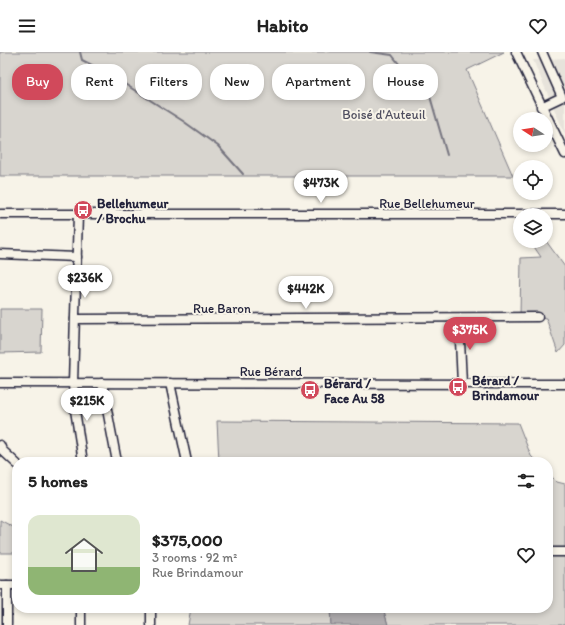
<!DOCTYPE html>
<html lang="en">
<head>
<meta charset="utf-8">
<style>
	:root { --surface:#fff; --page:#f2f2f2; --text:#222; --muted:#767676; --line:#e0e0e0; --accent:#d1495b }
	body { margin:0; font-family:Itim,sans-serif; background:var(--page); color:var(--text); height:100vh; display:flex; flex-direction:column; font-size:15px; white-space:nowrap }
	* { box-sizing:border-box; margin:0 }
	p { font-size:13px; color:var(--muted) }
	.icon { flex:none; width:22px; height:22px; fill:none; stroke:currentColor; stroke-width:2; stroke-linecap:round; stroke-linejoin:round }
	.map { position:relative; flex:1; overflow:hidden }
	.side { position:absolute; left:12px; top:405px; width:541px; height:156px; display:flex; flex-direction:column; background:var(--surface); border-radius:16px; box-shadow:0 2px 6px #0003 }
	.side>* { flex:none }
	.banner { position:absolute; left:12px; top:12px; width:541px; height:36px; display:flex; gap:8px }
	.needle { width:26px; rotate:282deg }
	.tools { position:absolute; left:513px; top:60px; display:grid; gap:8px }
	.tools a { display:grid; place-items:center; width:40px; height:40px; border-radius:50%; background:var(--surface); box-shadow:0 2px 6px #0003; font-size:20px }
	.price { position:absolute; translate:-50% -34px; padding:0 9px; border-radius:14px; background:#fff; color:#222; font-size:13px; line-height:26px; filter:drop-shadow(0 1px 2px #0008) }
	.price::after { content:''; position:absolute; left:50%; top:24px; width:12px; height:9px; margin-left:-6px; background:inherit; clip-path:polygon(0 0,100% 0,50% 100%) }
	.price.on { background:var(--accent); color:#fff }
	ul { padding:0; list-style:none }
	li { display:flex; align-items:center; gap:12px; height:100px; padding:0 16px }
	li+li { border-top:1px solid var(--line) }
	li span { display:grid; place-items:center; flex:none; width:112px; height:80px; border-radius:12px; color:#555 }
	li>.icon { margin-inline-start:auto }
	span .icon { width:48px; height:48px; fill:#fffc; stroke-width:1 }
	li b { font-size:17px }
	h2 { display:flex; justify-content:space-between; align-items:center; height:48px; padding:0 16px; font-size:17px }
	.chip { padding:0 14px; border-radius:16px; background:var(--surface); box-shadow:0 2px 6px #0003; font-size:14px; line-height:36px }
	.chip.on { background:var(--accent); color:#fff }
	header { display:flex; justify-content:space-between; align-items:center; height:52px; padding:0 16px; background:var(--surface); font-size:18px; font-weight:700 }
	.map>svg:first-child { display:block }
	.built { fill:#e7e3db }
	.green { fill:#d8d5cf; stroke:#7d7c85 }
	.water { fill:#aeabad; stroke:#76747f }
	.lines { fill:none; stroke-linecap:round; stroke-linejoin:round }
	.stream { stroke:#76747f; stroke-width:2 }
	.minor-casing { stroke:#22223b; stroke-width:11 }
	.minor { stroke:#f7f3e8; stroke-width:8 }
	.labels { text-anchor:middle; stroke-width:4; stroke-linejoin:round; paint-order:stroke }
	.park-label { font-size:13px; fill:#504f60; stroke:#f7f3e8 }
	.poi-label { font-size:13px; font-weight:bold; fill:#22223b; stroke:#f7f3e8; text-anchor:start }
	.street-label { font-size:13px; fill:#22223b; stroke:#f7f3e8 }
</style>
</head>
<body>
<header><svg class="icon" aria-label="menu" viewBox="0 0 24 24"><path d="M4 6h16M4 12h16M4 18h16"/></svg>Habito<svg class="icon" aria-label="heart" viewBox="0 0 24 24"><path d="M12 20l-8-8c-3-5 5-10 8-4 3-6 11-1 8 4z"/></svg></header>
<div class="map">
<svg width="565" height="573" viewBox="0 0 565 573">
	<rect width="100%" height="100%" fill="#f7f3e8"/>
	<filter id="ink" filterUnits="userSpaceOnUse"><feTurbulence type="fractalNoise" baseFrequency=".025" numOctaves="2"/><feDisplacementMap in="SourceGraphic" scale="8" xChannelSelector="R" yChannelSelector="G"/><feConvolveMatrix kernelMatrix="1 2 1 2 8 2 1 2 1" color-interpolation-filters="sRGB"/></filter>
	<g filter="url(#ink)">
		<path class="built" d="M565 6V82L533 8Z"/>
		<g class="green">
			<path d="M0 0H504L467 18 513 124H0Z"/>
			<path d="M530 189H546L565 215V293L558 301 546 266 520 264 521 206 541 205Z"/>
			<path d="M0 257H42L41 300 0 301Z"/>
			<path d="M217 369 518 371 531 404 537 410H219Z"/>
			<path d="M548 421 557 430 565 432V573H388L383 556H548Z"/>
			<path d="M0 468 17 477V501H0Z"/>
			<path d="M191 556H330L331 573H188Z"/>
		</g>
		<path class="water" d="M330 556H383L388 573H331Z"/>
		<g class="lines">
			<g class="stream">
				<path d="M80 0 82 8 109 22 183 69 218 94 243 122"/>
				<path d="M370 0 392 3 410 26 429 41 447 103"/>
			</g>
			<defs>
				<g id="minor">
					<path d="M516 0 565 102"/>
					<path d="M541 55 562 45 542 0"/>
					<path d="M0 162H565"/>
					<path d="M78 162 73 331 75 358 83 410"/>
					<path d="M0 202 77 205"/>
					<path d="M75 267 538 265"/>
					<path d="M459 267 462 332"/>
					<path d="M0 331 565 332"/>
					<path d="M102 331 117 410"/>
					<path d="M170 331 187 410"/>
					<path d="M0 393 2 398 17 412"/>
					<path d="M548 500H565"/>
					<path d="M0 533H17"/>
					<path d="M81 556V573"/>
					<path d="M151 556V573"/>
					<path d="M7 573V533"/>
				</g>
			</defs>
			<use href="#minor" class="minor-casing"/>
			<use href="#minor" class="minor"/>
		</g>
	</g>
	<defs>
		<symbol id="bus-disc" viewBox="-11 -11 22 22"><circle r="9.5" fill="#d1495b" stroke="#f7f3e8"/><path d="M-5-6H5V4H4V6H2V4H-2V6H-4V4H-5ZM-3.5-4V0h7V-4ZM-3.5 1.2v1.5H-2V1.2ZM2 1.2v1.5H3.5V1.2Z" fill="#fff"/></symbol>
	</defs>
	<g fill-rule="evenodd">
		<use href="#bus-disc" x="72" y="147" width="22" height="22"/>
		<use href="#bus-disc" x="447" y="324" width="22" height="22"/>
		<use href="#bus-disc" x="299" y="327" width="22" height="22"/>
	</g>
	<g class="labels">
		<g class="park-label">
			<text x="384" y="67">Boisé d'Auteuil</text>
		</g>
		<g class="poi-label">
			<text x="97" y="156">Bellehumeur<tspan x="97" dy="15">/ Brochu</tspan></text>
			<text x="472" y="333">Bérard /<tspan x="472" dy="15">Brindamour</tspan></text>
			<text x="324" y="336">Bérard /<tspan x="324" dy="15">Face Au 58</tspan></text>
		</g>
		<g class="street-label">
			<text x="427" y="156">Rue Bellehumeur</text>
			<text x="222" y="261">Rue Baron</text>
			<text x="271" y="324">Rue Bérard</text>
		</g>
	</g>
</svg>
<div class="tools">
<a><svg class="needle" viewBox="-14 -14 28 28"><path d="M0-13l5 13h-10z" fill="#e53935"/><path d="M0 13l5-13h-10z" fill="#767676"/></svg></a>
<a><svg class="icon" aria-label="locate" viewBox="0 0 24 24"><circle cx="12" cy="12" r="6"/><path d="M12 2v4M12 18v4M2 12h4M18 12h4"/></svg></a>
<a><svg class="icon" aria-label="layers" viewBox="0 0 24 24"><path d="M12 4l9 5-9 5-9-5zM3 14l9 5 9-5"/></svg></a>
</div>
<b class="price" style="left:321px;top:152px">$473K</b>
<b class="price" style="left:85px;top:247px">$236K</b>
<b class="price" style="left:306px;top:258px">$442K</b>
<b class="price on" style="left:470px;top:299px">$375K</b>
<b class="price" style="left:87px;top:370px">$215K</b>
<div class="banner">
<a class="chip on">Buy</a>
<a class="chip">Rent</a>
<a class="chip">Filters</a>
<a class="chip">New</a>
<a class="chip">Apartment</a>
<a class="chip">House</a>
</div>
<section class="side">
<h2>5 homes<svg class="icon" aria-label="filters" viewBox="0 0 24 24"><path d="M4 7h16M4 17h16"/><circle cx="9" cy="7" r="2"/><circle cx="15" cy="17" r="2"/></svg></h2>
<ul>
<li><span style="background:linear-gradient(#dfe7d0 65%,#8fb573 0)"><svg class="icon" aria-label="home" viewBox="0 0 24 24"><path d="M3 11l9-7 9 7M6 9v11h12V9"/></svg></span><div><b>$375,000</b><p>3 rooms · 92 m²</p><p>Rue Brindamour</p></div><svg class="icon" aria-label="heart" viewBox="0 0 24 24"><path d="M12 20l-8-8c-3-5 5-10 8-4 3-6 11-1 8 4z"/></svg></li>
</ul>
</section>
</div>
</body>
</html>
